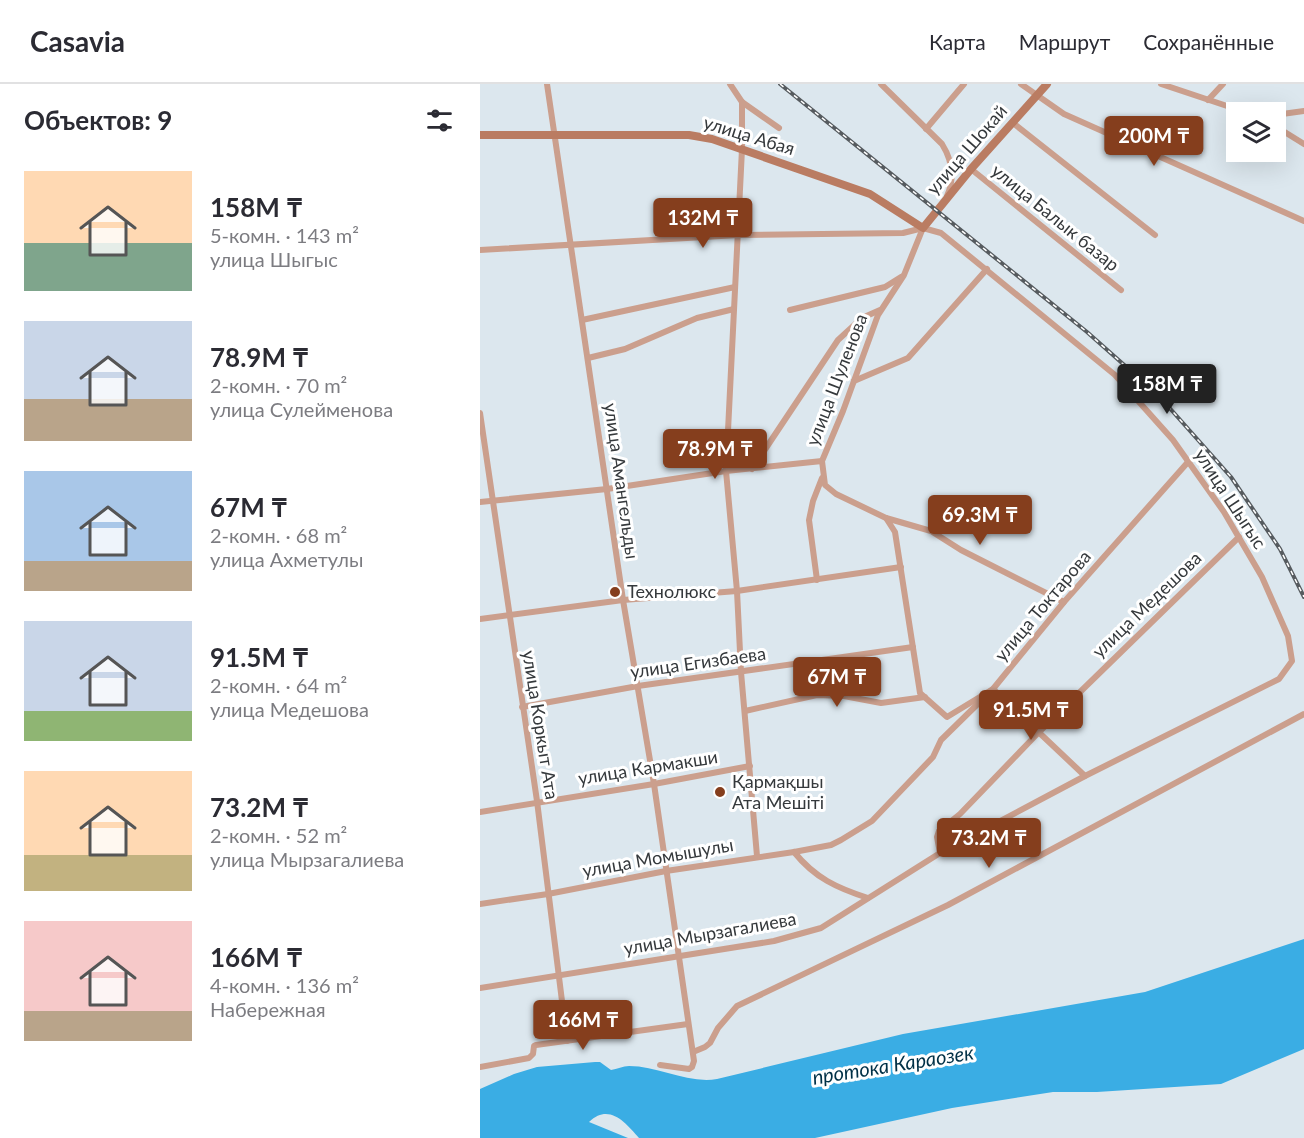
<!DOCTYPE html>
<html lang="ru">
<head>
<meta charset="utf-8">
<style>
	:root { --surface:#fff; --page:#f7f7f7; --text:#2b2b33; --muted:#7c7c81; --line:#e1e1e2; --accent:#853e1d }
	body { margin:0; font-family:Lato,sans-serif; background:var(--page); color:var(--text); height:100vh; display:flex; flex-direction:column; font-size:22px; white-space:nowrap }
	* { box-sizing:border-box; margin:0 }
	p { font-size:20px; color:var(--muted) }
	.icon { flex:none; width:33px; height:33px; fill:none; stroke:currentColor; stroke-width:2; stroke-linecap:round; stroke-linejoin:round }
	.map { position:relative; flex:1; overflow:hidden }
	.details { display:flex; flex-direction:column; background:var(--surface); width:480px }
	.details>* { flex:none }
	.buttons { position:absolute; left:746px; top:18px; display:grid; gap:12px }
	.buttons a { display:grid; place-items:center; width:60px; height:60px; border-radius:0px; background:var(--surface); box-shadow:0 6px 24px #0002; font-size:30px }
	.price { position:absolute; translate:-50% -51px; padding:0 14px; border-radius:6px; background:var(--accent); color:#fff; font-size:20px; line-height:39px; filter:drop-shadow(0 2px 3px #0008) }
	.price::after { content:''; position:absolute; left:50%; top:36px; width:18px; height:14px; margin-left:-9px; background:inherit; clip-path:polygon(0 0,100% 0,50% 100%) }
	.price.selected { background:#222; color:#fff }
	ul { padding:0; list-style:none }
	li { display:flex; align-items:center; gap:18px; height:150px; padding:0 24px }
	li span { display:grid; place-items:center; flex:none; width:168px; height:120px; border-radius:0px; color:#555 }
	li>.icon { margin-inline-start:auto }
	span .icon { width:72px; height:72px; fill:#fffc; stroke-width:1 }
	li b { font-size:26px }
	h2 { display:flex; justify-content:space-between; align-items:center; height:72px; padding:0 24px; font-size:26px }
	header { display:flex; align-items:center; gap:36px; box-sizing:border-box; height:84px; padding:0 30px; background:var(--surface); border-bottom:2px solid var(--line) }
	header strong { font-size:28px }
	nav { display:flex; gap:33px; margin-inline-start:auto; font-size:21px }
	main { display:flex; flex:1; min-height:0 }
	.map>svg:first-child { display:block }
	.water { fill:#3aade4 }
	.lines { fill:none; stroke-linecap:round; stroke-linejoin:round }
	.street { stroke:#cb9f8d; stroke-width:6 }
	.secondary { stroke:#ba7c62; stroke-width:8 }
	.rail-casing { stroke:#565b5f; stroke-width:4 }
	.rail { stroke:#fff; stroke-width:1.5; stroke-dasharray:4.5; stroke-linecap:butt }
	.poi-dot { fill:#853e1d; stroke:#fff; stroke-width:2 }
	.labels { text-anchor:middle; stroke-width:6; stroke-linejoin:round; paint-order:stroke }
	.street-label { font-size:18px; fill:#35393c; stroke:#fff }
	.poi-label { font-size:18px; fill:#35393c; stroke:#fff; text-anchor:start }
	.water-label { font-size:20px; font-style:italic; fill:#003046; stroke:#fff }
</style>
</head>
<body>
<header>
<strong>Casavia</strong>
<nav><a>Карта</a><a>Маршрут</a><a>Сохранённые</a></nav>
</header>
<main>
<section class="details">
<h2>Объектов: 9<svg class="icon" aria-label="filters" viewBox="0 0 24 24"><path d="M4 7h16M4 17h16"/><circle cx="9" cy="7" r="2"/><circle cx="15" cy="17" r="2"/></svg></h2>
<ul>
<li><span style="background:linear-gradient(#ffd9b3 60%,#7fa58c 0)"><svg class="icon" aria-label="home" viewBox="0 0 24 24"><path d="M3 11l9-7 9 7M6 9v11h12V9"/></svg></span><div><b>158M ₸</b><p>5-комн. · 143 m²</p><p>улица Шыгыс</p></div></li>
<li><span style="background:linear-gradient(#c9d6e8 65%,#b9a48a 0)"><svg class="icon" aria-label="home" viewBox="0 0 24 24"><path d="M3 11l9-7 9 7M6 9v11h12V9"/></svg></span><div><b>78.9M ₸</b><p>2-комн. · 70 m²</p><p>улица Сулейменова</p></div></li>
<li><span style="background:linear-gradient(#a9c7e8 75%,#b9a48a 0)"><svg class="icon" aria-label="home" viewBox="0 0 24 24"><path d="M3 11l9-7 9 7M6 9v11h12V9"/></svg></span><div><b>67M ₸</b><p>2-комн. · 68 m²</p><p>улица Ахметулы</p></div></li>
<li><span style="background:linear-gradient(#c9d6e8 75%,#8fb573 0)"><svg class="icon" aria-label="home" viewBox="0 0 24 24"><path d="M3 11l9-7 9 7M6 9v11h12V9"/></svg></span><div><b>91.5M ₸</b><p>2-комн. · 64 m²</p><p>улица Медешова</p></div></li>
<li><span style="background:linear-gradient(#ffd9b3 70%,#c2b280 0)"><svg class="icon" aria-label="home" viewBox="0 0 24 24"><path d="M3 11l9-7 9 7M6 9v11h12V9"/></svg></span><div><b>73.2M ₸</b><p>2-комн. · 52 m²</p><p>улица Мырзагалиева</p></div></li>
<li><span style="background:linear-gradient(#f6c9c9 75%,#b9a48a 0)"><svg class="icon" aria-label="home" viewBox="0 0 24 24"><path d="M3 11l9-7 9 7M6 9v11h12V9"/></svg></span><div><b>166M ₸</b><p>4-комн. · 136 m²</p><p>Набережная</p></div></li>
</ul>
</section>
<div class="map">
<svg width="824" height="1054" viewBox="0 0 824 1054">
	<rect width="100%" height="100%" fill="#dce7ee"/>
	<path class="water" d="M824 855V965L741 1000 617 1008H573L472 1024 335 1054H159C145 1038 129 1019 109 1038L148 1054H0V1005L34 990 57 983 115 978H120L131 986C137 985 143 982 149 982 179 982 208 1000 237 995L423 950 665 908Z"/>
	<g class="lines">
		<g class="street">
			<path d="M67 0 143 516 174 700 214 977 212 983 209 985 180 981"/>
			<path d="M250 0 262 18 299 44"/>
			<path d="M401 0 462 60C472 76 475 94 467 112"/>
			<path d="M541 0 584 30 824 137"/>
			<path d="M681 0 765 28"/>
			<path d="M728 16 743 0"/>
			<path d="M262 18V65L246 387 257 507 261 588 277 772"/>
			<path d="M795 31 824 27"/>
			<path d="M533 39 675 151"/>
			<path d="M795 42 824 60"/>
			<path d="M446 45 484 0"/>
			<path d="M491 85 641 206"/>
			<path d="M443 144 424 191 398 231 363 327 342 377 345 401 356 410 406 434 415 448 440 609 467 633 513 605 605 692"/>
			<path d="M0 166 258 151 423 149 443 144"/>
			<path d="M310 226 405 203 421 193"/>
			<path d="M102 236 255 203"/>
			<path d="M108 274 145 265 217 234 254 225"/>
			<path d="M374 297 428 274 507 185"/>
			<path d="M0 329 57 717 87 957"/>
			<path d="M272 385 358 256 382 234 400 226"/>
			<path d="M0 418 127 405 246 387 342 377"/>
			<path d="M406 434 451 447 481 466 584 518"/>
			<path d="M337 496 329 436 333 417 342 394"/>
			<path d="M0 535 143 516 257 507 421 483"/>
			<path d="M42 623 158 602 433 563"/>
			<path d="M265 627 337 611 364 612 401 619 445 613"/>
			<path d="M0 728 174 700 270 682"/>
			<path d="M314 768C335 794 357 804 388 814"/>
			<path d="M460 769 457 753 459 747 480 730 559 648 759 453"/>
			<path d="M0 820 68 810 186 787 314 768 351 761 361 756 392 737 453 673 461 656 513 605 584 518 708 378"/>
			<path d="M0 904 294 857 341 844 460 769 605 692 799 595 812 577 808 552 782 493 744 428 693 356 635 291 461 149 443 144"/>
			<path d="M213 968 225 963 230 959 238 944 257 922 468 821 824 630"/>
			<path d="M0 983 49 974 53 970 54 962 56 961 208 940"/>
		</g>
		<path class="secondary" d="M0 51H209L232 55 390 110 443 144 491 85 567 0"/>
		<defs>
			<path id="rail" d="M300 0 607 248 678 311 751 393 800 465 824 513"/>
		</defs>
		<use href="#rail" class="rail-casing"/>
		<use href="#rail" class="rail"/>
	</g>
	<g class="poi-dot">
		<circle cx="135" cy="508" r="6"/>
		<circle cx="240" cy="708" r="6"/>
	</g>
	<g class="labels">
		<g class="street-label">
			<text transform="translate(269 52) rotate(17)" y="6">улица Абая</text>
			<text transform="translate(487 66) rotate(-49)" y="6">улица Шокай</text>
			<text transform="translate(575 134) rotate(39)" y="6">улица Балык базар</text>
			<text transform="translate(357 296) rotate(-69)" y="6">улица Шуленова</text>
			<text transform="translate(141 397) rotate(82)" y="6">улица Амангельды</text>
			<text transform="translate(750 415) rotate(57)" y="6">улица Шыгыс</text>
			<text transform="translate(667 521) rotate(-44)" y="6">улица Медешова</text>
			<text transform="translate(563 522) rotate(-50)" y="6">улица Токтарова</text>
			<text transform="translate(218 579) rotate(-8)" y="6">улица Егизбаева</text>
			<text transform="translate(60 641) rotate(81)" y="6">улица Коркыт Ата</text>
			<text transform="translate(168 684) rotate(-9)" y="6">улица Кармакши</text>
			<text transform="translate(178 774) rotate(-10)" y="6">улица Момышулы</text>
			<text transform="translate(230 850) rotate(-10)" y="6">улица Мырзагалиева</text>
		</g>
		<g class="poi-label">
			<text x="147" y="514">Технолюкс</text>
			<text x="252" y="704">Қармақшы<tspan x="252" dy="21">Ата Мешіті</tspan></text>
		</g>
		<g class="water-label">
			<text transform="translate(413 981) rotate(-9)" y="7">протока Караозек</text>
		</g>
	</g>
</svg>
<div class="buttons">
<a><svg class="icon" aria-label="layers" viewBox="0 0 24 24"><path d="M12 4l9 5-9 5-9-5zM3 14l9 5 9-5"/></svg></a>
</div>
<b class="price" style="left:674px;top:83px">200M ₸</b>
<b class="price" style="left:223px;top:165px">132M ₸</b>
<b class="price selected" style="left:687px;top:331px">158M ₸</b>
<b class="price" style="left:235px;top:396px">78.9M ₸</b>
<b class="price" style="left:500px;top:462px">69.3M ₸</b>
<b class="price" style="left:357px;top:624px">67M ₸</b>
<b class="price" style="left:551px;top:657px">91.5M ₸</b>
<b class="price" style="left:509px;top:785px">73.2M ₸</b>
<b class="price" style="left:103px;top:967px">166M ₸</b>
</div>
</main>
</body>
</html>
